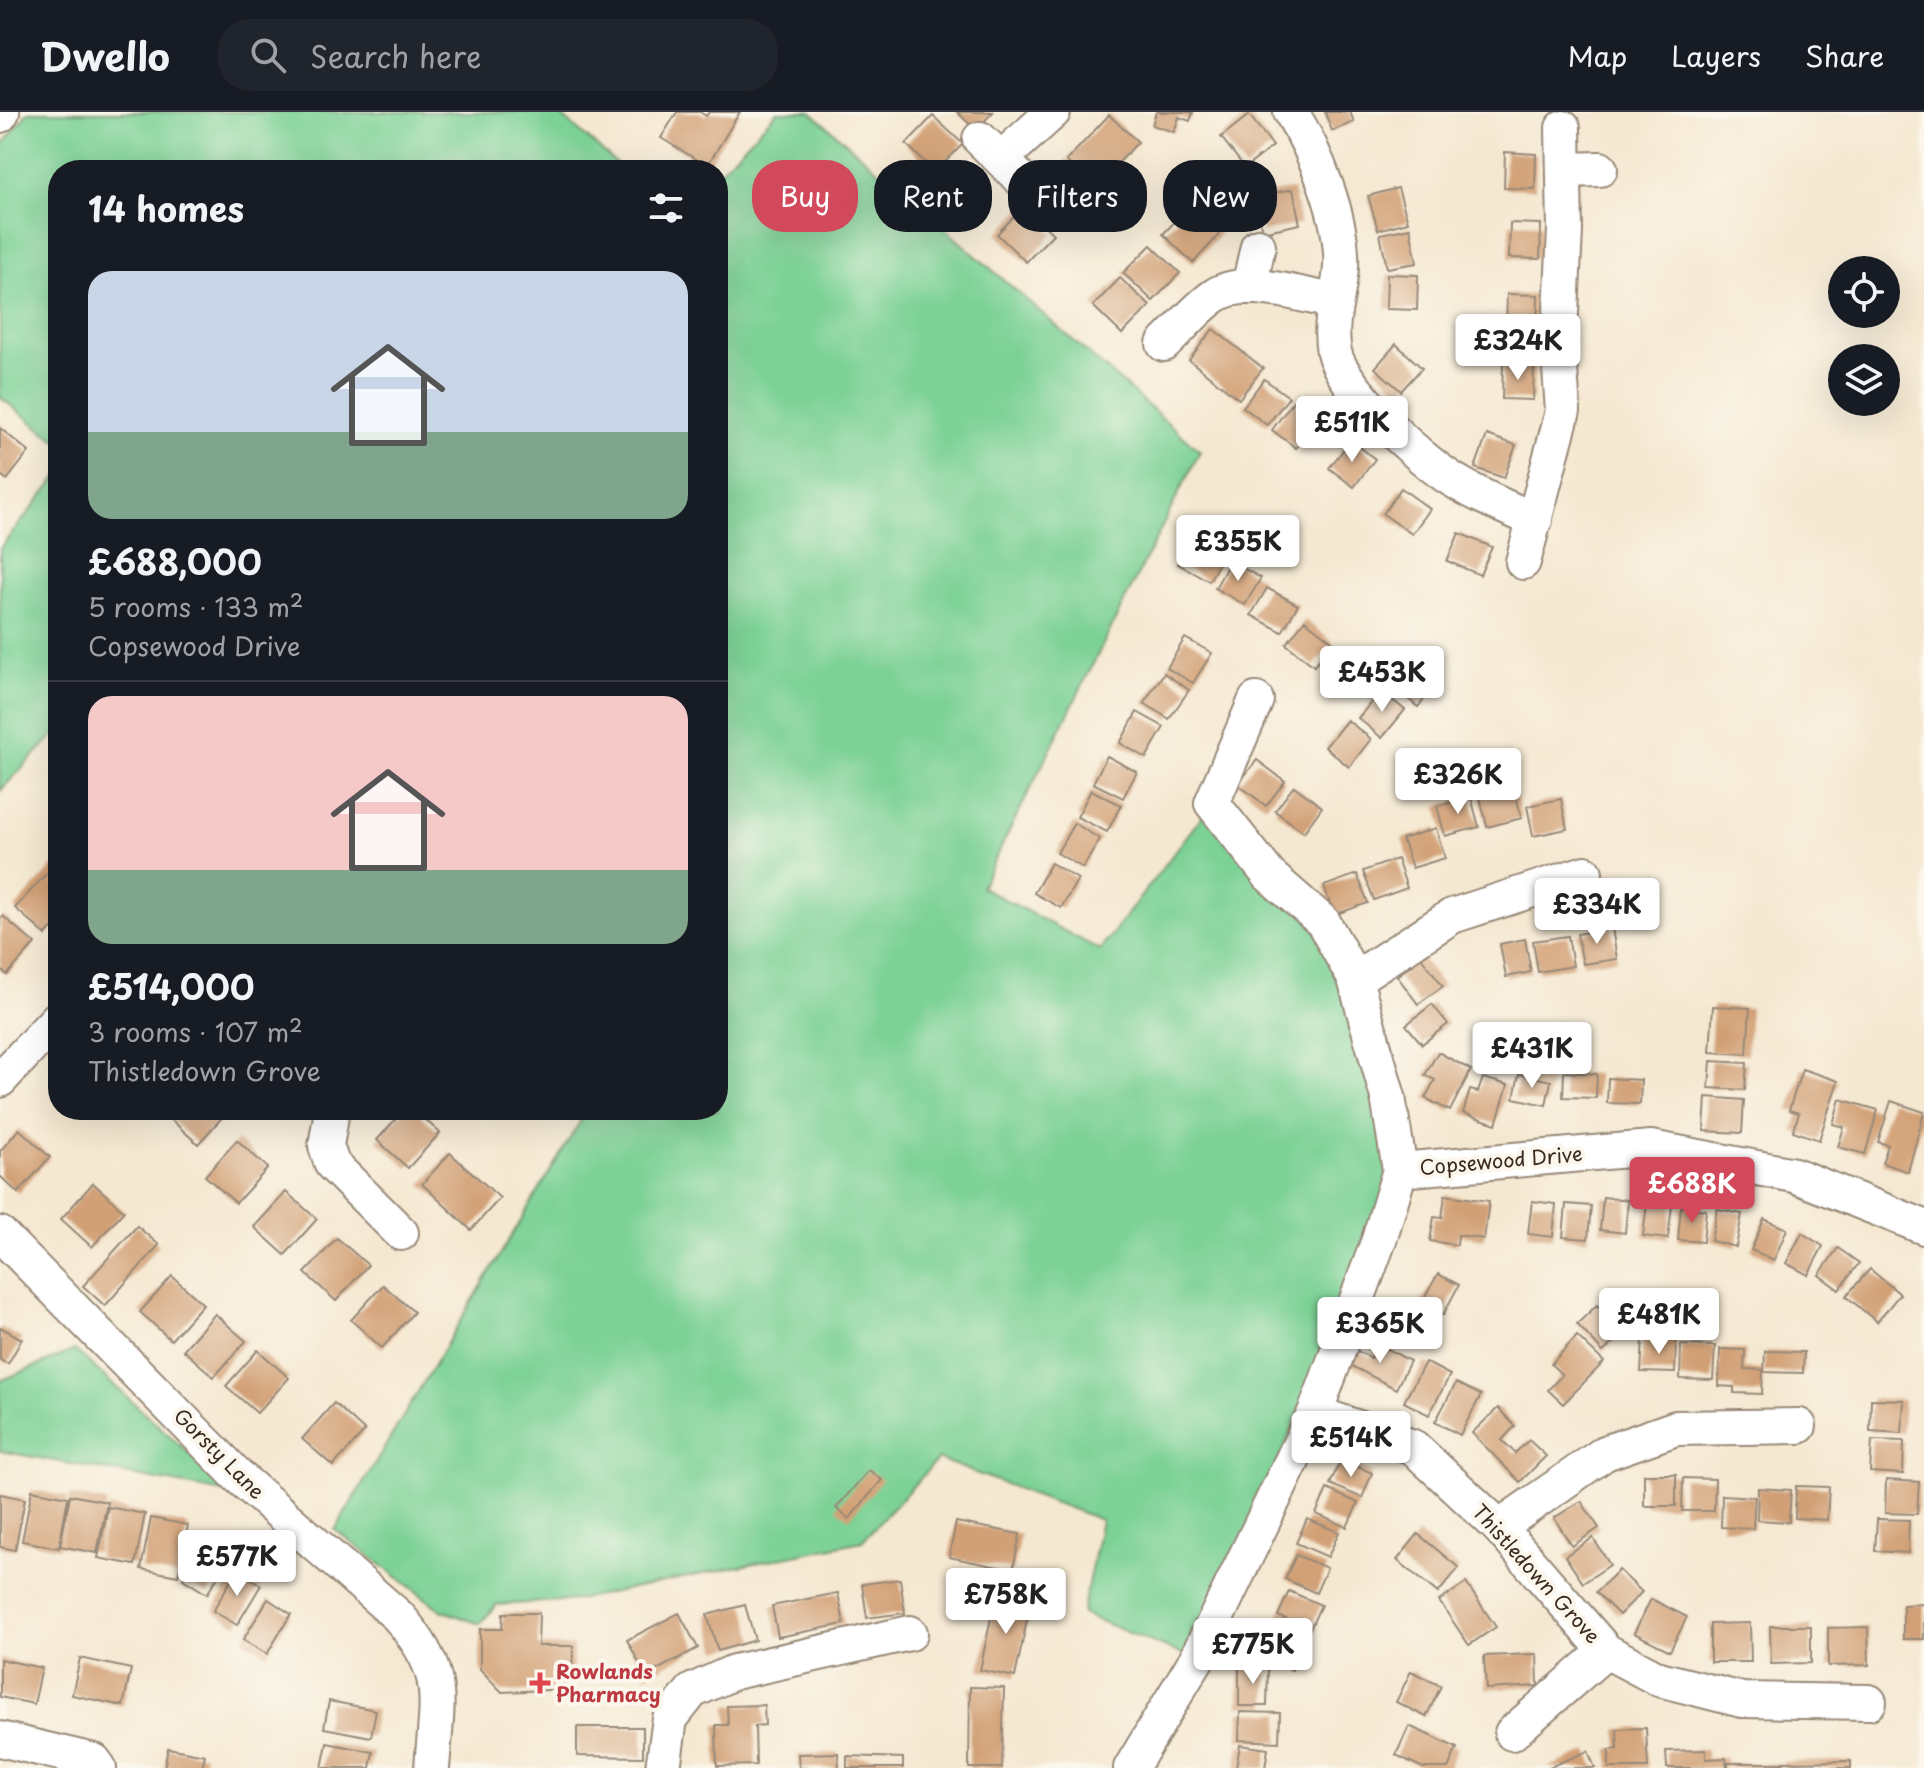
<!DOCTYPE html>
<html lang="en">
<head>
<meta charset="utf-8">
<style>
	:root { --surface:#171b24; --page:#20242c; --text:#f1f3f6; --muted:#9ea1a6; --line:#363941; --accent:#d1495b }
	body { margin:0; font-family:"Playpen Sans",sans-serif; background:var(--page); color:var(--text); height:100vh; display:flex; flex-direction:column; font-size:30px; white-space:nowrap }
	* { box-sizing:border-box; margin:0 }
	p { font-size:26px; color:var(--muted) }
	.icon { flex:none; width:44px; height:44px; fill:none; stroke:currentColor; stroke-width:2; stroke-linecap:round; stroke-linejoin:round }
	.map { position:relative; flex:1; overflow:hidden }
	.details { position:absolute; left:48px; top:48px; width:680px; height:960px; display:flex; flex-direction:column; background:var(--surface); border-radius:32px; box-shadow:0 8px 32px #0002 }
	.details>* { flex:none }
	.guide { position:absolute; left:752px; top:48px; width:760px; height:72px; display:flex; gap:16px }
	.controls { position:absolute; left:1828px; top:144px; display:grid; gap:16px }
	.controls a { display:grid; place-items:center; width:72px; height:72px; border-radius:50%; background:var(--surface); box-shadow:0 8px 32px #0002; font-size:40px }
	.price { position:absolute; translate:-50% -68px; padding:0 18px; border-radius:8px; background:#fff; color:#222; font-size:26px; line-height:52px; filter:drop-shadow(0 2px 4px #0008) }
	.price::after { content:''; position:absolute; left:50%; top:48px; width:24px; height:18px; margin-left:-12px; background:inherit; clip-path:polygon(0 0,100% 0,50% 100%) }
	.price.on { background:var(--accent); color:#fff }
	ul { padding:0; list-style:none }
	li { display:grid; align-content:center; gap:16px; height:424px; padding:0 40px }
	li+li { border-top:2px solid var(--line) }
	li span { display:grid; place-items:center; height:248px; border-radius:24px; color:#555 }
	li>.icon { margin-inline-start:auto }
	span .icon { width:144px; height:144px; fill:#fffc; stroke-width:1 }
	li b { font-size:34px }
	h2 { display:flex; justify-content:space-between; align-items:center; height:96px; padding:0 40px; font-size:34px }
	.chip { padding:0 28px; border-radius:32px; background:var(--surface); box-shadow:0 8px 32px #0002; font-size:28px; line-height:72px }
	.chip.on { background:var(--accent); color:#fff }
	header { display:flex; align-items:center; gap:48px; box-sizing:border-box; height:112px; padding:0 40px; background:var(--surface); border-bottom:2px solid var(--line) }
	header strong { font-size:38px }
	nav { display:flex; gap:44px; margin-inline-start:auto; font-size:28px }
	.search { width:560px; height:72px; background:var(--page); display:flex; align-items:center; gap:20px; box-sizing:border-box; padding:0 28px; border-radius:32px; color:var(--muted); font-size:30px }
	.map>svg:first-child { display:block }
	.green { fill:#7bd195; stroke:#5b7e5a; stroke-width:2 }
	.building { fill:#d2a076 }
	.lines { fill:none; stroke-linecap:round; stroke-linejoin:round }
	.minor-casing { stroke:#988978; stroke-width:38 }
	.minor { stroke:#fff; stroke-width:34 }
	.health-dot { fill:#e0444e; stroke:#fbf7ec; stroke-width:3 }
	.labels { text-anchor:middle; stroke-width:8; stroke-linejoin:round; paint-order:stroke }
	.street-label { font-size:20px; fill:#3b2a1e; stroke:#fbf7ec }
	.health-label { font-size:20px; font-weight:bold; fill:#be3a42; stroke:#fbf7ec; text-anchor:start }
</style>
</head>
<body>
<header>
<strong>Dwello</strong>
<div class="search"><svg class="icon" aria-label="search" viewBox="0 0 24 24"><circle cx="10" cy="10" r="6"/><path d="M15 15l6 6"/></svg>Search here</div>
<nav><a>Map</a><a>Layers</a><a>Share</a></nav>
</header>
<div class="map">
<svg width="1924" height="1656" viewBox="0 0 1924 1656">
	<rect width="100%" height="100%" fill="#fbf7ec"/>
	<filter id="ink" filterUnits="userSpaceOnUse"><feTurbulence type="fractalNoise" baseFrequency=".0125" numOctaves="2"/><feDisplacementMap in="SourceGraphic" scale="16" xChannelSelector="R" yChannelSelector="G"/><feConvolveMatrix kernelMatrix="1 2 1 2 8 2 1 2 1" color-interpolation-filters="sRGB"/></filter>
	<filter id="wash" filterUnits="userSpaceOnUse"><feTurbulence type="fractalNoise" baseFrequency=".006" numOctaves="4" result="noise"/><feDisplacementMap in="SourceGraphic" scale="32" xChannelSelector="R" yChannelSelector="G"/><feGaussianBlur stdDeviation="1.8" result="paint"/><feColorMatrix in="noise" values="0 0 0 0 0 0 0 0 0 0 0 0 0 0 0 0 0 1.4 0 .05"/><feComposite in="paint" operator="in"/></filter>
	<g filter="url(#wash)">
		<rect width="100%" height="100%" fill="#f5e8d1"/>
		<g class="green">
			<path d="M28 0H557L624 58H58V330L0 285V36Z"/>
			<path d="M777 0H811L1200 339 981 775 1100 838 1212 691 1323 810 1400 1058 1196 1548 1082 1502 1101 1408 938 1347 862 1429 576 1488 496 1493 480 1512 441 1498 335 1418 587 998H718V780L729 762 718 749V61Z"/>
			<path d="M58 364V619L0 679V436Z"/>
			<path d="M75 1238 234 1382 0 1339V1269Z"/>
		</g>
		<g id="blocks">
			<g class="building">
				<path d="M677 0H700L706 4 709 0H740L707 54 661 26Z"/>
				<path d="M957 0H993L976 18Z"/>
				<path d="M1156 0H1193L1190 9 1179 5 1174 20 1152 13Z"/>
				<path d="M1325 0H1350L1354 10 1332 19Z"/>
				<path d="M1109 3 1138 30 1095 76 1066 49Z"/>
				<path d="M1249 3 1273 34 1245 56 1221 25Z"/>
				<path d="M933 4 963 32 935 60 906 32Z"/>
				<path d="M1505 40 1536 42 1535 77 1504 76Z"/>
				<path d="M1061 53 1091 81 1064 109 1034 81Z"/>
				<path d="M1398 76 1408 110 1378 118 1368 84Z"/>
				<path d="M1293 77 1300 112 1262 120 1255 85Z"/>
				<path d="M1024 94 1053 122 1026 150 997 122Z"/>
				<path d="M1190 94 1220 122 1193 151 1163 122Z"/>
				<path d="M1510 111 1541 112 1540 147 1509 146Z"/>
				<path d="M1410 116 1417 151 1387 156 1380 122Z"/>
				<path d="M1151 133 1180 161 1153 189 1123 161Z"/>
				<path d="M1387 162 1418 163 1417 198 1386 197Z"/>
				<path d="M1120 166 1150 194 1122 222 1093 194Z"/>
				<path d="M1507 182 1538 183 1537 219 1506 218Z"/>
				<path d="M1213 217 1263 256 1239 287 1189 248Z"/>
				<path d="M1396 232 1422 256 1401 279 1375 256Z"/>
				<path d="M1503 251 1534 252 1533 288 1502 287Z"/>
				<path d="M1264 267 1289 285 1267 313 1243 295Z"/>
				<path d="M1293 289 1318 308 1296 336 1272 318Z"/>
				<path d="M0 316 29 340 7 368 0 362Z"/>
				<path d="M1487 323 1516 333 1504 366 1475 356Z"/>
				<path d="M1351 328 1375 347 1354 375 1329 356Z"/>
				<path d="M1401 376 1430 397 1412 422 1383 402Z"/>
				<path d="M1459 421 1492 435 1480 463 1447 449Z"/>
				<path d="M1194 425 1224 442 1209 469 1178 452Z"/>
				<path d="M1230 449 1261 466 1245 493 1215 476Z"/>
				<path d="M1267 476 1298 493 1282 520 1251 503Z"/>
				<path d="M1305 508 1333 530 1314 554 1286 532Z"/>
				<path d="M1185 526 1212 541 1193 571 1167 556Z"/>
				<path d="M1416 548 1440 567 1418 595 1394 575Z"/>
				<path d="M1164 561 1189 578 1169 607 1144 591Z"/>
				<path d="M1381 579 1405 598 1382 626 1358 606Z"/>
				<path d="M1137 600 1164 615 1146 646 1120 631Z"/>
				<path d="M1347 608 1371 627 1349 655 1325 635Z"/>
				<path d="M1107 644 1137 660 1123 686 1093 671Z"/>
				<path d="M1257 648 1285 669 1266 694 1238 672Z"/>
				<path d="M1294 674 1322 695 1304 720 1275 699Z"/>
				<path d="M1514 677 1522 706 1487 715 1480 685Z"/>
				<path d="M1091 678 1121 693 1107 720 1077 705Z"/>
				<path d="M1471 685 1479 715 1445 724 1437 694Z"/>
				<path d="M1561 687 1567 717 1533 724 1527 694Z"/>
				<path d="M1074 711 1100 727 1083 756 1057 741Z"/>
				<path d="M1436 716 1445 746 1412 756 1402 727Z"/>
				<path d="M1397 747 1407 776 1374 788 1363 759Z"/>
				<path d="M1051 751 1078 767 1061 796 1034 781Z"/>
				<path d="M54 753 58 757V810L46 823 15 796Z"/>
				<path d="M1357 762 1368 791 1334 803 1324 774Z"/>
				<path d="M3 804 35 832 7 863 0 857V808Z"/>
				<path d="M1612 816 1617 847 1583 852 1577 822Z"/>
				<path d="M1568 824 1573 854 1538 860 1533 829Z"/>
				<path d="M1525 827 1531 860 1506 865 1500 832Z"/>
				<path d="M1421 845 1443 874 1418 892 1397 864Z"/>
				<path d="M1432 892 1448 912 1422 932 1406 913Z"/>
				<path d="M1713 894 1750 896 1747 942 1710 940Z"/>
				<path d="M1438 940 1471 958 1450 999 1425 986 1435 968 1425 963Z"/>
				<path d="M1711 949 1747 951 1745 978 1709 976Z"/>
				<path d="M1802 957 1838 969 1819 1028 1793 1019 1799 1001 1789 998Z"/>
				<path d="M1564 960 1597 962 1596 986 1563 985Z"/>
				<path d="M1519 962 1551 969 1546 993 1514 986Z"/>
				<path d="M1483 966 1508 973 1496 1012 1463 1001 1470 978 1478 980Z"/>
				<path d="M1608 966 1641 968 1640 992 1607 991Z"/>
				<path d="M1706 985 1744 988 1742 1021 1704 1019Z"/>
				<path d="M1840 987 1878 998 1865 1042 1838 1035 1844 1015 1833 1012Z"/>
				<path d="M1891 989 1924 1000 1908 1060 1882 1051 1888 1033 1878 1030Z"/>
				<path d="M173 998H229L198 1032 167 1004Z"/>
				<path d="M404 998H415L440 1021 408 1056 377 1028Z"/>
				<path d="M19 1017 50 1045 18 1081 0 1064V1039Z"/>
				<path d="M237 1028 268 1056 236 1091 205 1064Z"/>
				<path d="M450 1041 500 1086 471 1118 422 1072Z"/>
				<path d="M93 1071 124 1099 92 1135 61 1107Z"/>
				<path d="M286 1080 317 1107 285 1143 254 1115Z"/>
				<path d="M1445 1083 1489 1089 1484 1127 1458 1123 1457 1133 1430 1129 1434 1105 1442 1106Z"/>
				<path d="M1603 1085 1628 1088 1625 1121 1600 1118Z"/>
				<path d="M1532 1089 1556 1092 1553 1125 1528 1122Z"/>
				<path d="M1647 1091 1672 1093 1668 1127 1643 1124Z"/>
				<path d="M1566 1092 1591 1094 1588 1127 1563 1125Z"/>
				<path d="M1681 1095 1706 1098 1703 1130 1678 1128Z"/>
				<path d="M1717 1097 1742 1102 1736 1135 1711 1129Z"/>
				<path d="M1764 1107 1787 1117 1774 1148 1751 1138Z"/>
				<path d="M137 1114 159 1133 105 1194 83 1174Z"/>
				<path d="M1802 1121 1823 1134 1808 1163 1786 1151Z"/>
				<path d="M337 1126 368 1153 336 1189 305 1161Z"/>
				<path d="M1838 1136 1859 1151 1839 1178 1819 1163Z"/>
				<path d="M1870 1157 1900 1182 1877 1210 1846 1184Z"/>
				<path d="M1438 1162 1459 1173 1443 1203 1421 1191Z"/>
				<path d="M172 1164 203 1192 171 1228 140 1200Z"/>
				<path d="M383 1173 414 1200 382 1236 351 1208Z"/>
				<path d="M1597 1193 1624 1221 1603 1240 1577 1212Z"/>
				<path d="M215 1202 246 1229 214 1265 183 1238Z"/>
				<path d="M0 1215 22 1227 8 1252 0 1248Z"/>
				<path d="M1577 1224 1604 1250 1563 1292 1548 1278 1562 1263 1551 1252Z"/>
				<path d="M1643 1227 1676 1228 1675 1261 1641 1260Z"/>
				<path d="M1378 1232 1410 1249 1396 1277 1344 1250 1351 1236 1371 1246Z"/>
				<path d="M1681 1233 1715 1234 1713 1268 1680 1267Z"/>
				<path d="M1720 1237 1745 1238 1744 1257 1763 1258 1762 1282 1734 1281V1275L1719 1274Z"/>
				<path d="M258 1238 289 1266 257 1301 226 1274Z"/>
				<path d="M1765 1239 1804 1240 1803 1261 1764 1260Z"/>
				<path d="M1425 1250 1450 1263 1429 1303 1404 1290Z"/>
				<path d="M1456 1271 1481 1283 1460 1323 1435 1310Z"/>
				<path d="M1871 1287 1904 1288 1902 1321 1870 1319Z"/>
				<path d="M334 1291 365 1319 333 1354 302 1327Z"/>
				<path d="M1498 1296 1515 1314 1502 1328 1515 1341 1529 1328 1546 1344 1520 1370 1472 1321Z"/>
				<path d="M1872 1328 1904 1329 1903 1362 1870 1360Z"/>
				<path d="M1341 1347 1372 1361 1362 1386 1330 1372Z"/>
				<path d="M869 1358 882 1368 849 1407 836 1396Z"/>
				<rect x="1644" y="1362" width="32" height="32"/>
				<path d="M1683 1366 1715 1367 1714 1399H1682Z"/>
				<path d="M1886 1368 1919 1370 1917 1402 1885 1401Z"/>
				<path d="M1796 1374 1829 1375 1827 1408 1795 1406Z"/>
				<path d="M1758 1376 1791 1378 1789 1410 1757 1408Z"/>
				<path d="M1327 1377 1358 1391 1347 1415 1316 1402Z"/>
				<path d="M32 1378 68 1385 59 1436 22 1429Z"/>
				<path d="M0 1382 25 1387 15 1438 0 1435Z"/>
				<path d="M70 1383 107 1390 97 1441 60 1434Z"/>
				<path d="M1722 1383 1755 1385 1753 1417 1721 1415Z"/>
				<path d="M1581 1389 1599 1416 1572 1434 1554 1406Z"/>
				<path d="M108 1395 145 1402 135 1453 98 1446Z"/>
				<path d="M151 1406 188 1413 178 1464 141 1457Z"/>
				<path d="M1307 1407 1339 1420 1328 1445 1296 1431Z"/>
				<path d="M1877 1407 1909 1408 1908 1441 1875 1439Z"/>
				<path d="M956 1410 1020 1422 1013 1458 949 1445Z"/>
				<path d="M1418 1422 1459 1456 1438 1481 1397 1448Z"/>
				<path d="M1593 1426 1610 1453 1583 1471 1565 1444Z"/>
				<path d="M208 1427 232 1442 207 1482 183 1467Z"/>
				<path d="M1296 1443 1327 1456 1316 1481 1285 1467Z"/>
				<path d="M237 1458 261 1473 237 1513 213 1499Z"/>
				<path d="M1619 1458 1642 1480 1619 1503 1596 1480Z"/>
				<path d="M900 1467 905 1501 867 1506 862 1472Z"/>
				<path d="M1466 1471 1496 1515 1469 1533 1439 1489Z"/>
				<path d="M1289 1479 1321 1493 1310 1517 1278 1504Z"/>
				<path d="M838 1481 844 1512 778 1525 772 1494Z"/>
				<path d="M996 1482 1031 1489 1015 1565 980 1558Z"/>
				<path d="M268 1487 291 1502 267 1542 243 1528Z"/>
				<path d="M1651 1487 1687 1505 1670 1539 1634 1521Z"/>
				<path d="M1924 1492V1527H1903V1493Z"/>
				<path d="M745 1493 755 1528 718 1539 707 1503Z"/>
				<path d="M503 1501H539L538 1534H573L572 1577 502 1580 480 1557V1517H502Z"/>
				<path d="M679 1501 698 1536 646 1564 627 1528Z"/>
				<path d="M1281 1511 1307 1522 1292 1558 1266 1547Z"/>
				<path d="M1750 1511 1751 1550H1710V1512Z"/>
				<path d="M1770 1514H1811V1551L1771 1552Z"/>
				<path d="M1868 1515 1869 1553 1828 1554V1516Z"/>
				<path d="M1537 1542 1538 1574 1486 1577 1484 1544Z"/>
				<path d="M80 1546 131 1557 123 1594 72 1583Z"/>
				<path d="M0 1547 42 1556 34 1592 0 1585Z"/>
				<path d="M1239 1555H1268L1267 1594H1239Z"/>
				<path d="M1411 1559 1441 1574 1426 1605 1396 1590Z"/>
				<path d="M970 1575 1004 1576 1002 1656H969Z"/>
				<path d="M329 1589 376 1598 371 1625 324 1616Z"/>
				<path d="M764 1593 765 1613 755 1614 756 1653 717 1654 716 1613H728L727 1594Z"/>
				<path d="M1240 1600 1280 1601 1279 1630 1239 1628Z"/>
				<path d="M1409 1614 1457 1636 1448 1656H1423L1396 1643Z"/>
				<path d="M577 1615H643V1645L577 1644Z"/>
				<path d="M1646 1616 1648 1656H1609V1638L1618 1637 1617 1617Z"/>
				<path d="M327 1631 373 1640 370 1656H322Z"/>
				<path d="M1240 1633 1268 1637 1265 1656H1236Z"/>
				<path d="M168 1636 205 1643 202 1656H164Z"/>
				<path d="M1706 1638V1647L1726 1646 1727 1656H1667L1666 1639Z"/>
				<path d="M1588 1639 1595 1656H1547Z"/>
				<path d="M838 1641 839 1656H799L798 1642Z"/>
				<path d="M847 1644 903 1646V1656H847Z"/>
				<path d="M1851 1649V1656H1783V1650Z"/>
				<rect x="1728" y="1651" width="53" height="5"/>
			</g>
		</g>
	</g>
	<g filter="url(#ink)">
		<use href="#blocks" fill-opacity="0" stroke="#988978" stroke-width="2"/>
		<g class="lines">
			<defs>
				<g id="minor">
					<path d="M1291 0C1315 38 1344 109 1341 155 1339 184 1328 210 1334 240 1342 276 1420 348 1453 368 1479 384 1507 396 1535 408"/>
					<path d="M0 3 2 0"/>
					<path d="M980 27 1025 71"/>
					<path d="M1001 47 1053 0"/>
					<path d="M1564 58 1600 57"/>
					<path d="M1249 175 1258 134"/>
					<path d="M1164 232C1180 217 1195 198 1213 185 1242 162 1301 184 1334 189"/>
					<path d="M1523 450 1563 299 1559 243 1565 118 1563 16"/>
					<path d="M1355 867 1452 804 1585 761"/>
					<path d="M0 968 58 906"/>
					<path d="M332 998 326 1034 332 1052 401 1121"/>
					<path d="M1400 1058 1651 1036 1794 1063 1924 1115"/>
					<path d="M0 1122 239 1365 398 1504C448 1561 437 1586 432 1656"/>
					<path d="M1315 1301 1413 1335 1499 1415 1606 1539 1659 1567 1742 1588 1869 1590"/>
					<path d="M1499 1415 1605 1341 1676 1316 1799 1314"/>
					<path d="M1512 1621 1606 1539"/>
					<path d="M0 1627 94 1649 99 1656"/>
					<path d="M663 1656 670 1607 692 1579 734 1560 910 1521"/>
					<path d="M1131 1656 1196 1548 1315 1301 1379 1128 1400 1058 1388 985 1355 867 1323 810 1269 763 1212 691 1256 588"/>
				</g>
			</defs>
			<use href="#minor" class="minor-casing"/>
			<use href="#minor" class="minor"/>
		</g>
	</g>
	<path class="health-dot" d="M536 1559h8v8h8v8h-8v8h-8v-8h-8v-8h8z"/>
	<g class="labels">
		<g class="street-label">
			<text transform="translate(1501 1049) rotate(-5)" y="7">Copsewood Drive</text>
			<text transform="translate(219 1342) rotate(45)" y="7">Gorsty Lane</text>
			<text transform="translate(1536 1462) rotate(48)" y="7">Thistledown Grove</text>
		</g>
		<g class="health-label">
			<text x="556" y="1567">Rowlands<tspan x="556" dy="23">Pharmacy</tspan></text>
		</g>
	</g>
</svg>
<div class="controls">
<a><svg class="icon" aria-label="locate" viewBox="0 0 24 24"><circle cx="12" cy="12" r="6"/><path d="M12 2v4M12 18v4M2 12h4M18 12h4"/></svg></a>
<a><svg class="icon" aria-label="layers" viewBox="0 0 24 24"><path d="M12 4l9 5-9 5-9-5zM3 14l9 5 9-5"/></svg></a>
</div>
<b class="price" style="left:1518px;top:270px">£324K</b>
<b class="price" style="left:1352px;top:352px">£511K</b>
<b class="price" style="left:1238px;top:471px">£355K</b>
<b class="price" style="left:1382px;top:602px">£453K</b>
<b class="price" style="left:1458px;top:704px">£326K</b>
<b class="price" style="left:1597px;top:834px">£334K</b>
<b class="price" style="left:1532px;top:978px">£431K</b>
<b class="price on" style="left:1692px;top:1113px">£688K</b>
<b class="price" style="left:1659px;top:1244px">£481K</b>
<b class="price" style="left:1380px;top:1253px">£365K</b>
<b class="price" style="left:1351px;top:1367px">£514K</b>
<b class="price" style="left:237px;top:1486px">£577K</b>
<b class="price" style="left:1006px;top:1524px">£758K</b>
<b class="price" style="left:1253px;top:1574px">£775K</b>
<div class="guide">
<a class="chip on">Buy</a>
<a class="chip">Rent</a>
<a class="chip">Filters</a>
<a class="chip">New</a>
</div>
<section class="details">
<h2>14 homes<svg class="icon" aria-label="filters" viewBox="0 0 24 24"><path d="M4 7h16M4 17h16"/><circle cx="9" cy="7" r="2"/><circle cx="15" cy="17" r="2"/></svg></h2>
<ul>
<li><span style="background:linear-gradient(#c9d6e8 65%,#7fa58c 0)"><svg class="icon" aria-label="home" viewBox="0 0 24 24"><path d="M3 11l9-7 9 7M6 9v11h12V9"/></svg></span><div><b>£688,000</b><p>5 rooms · 133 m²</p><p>Copsewood Drive</p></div></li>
<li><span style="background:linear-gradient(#f6c9c9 70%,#7fa58c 0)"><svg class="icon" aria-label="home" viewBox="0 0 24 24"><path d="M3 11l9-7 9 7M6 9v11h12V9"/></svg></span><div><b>£514,000</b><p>3 rooms · 107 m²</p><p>Thistledown Grove</p></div></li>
</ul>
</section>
</div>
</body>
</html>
